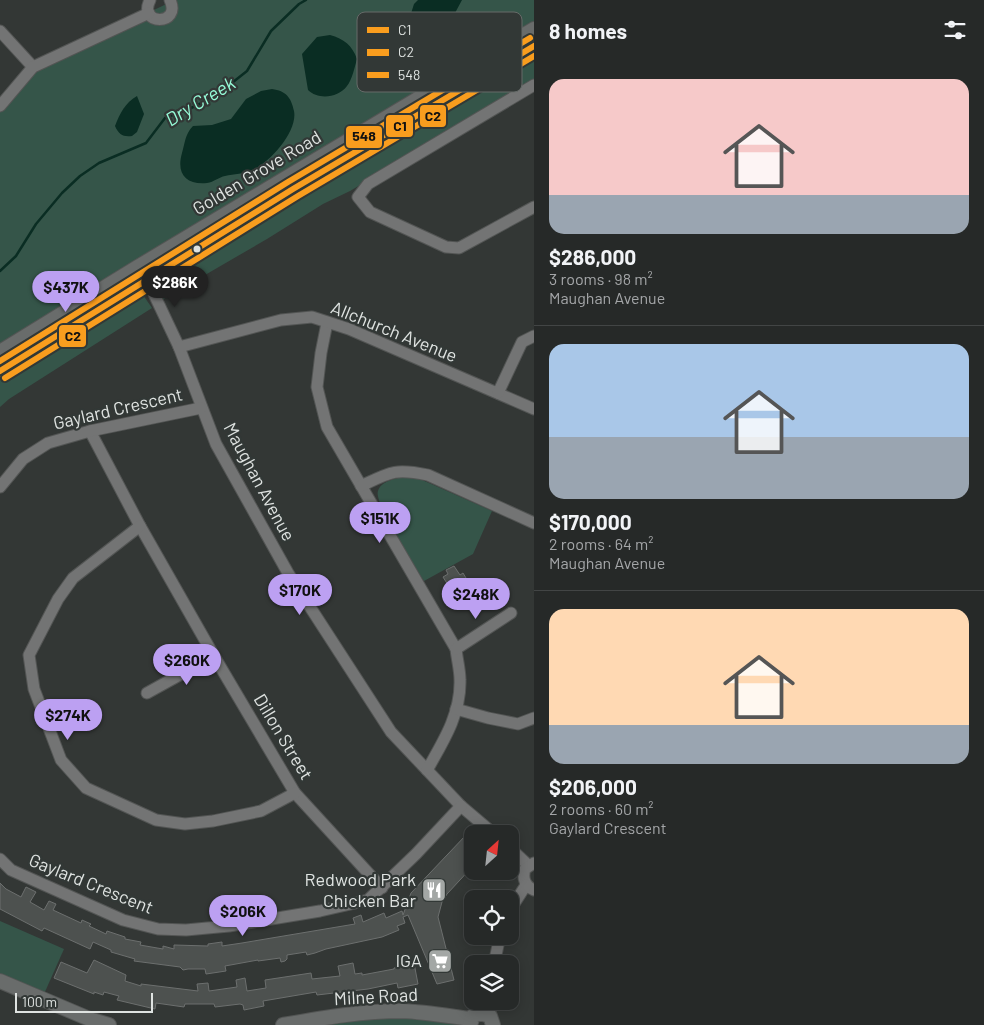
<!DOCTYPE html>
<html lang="en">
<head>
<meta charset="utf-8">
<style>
	:root { --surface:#262928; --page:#2e3130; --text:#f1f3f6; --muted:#a4a6a8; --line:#424545; --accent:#bca0f2 }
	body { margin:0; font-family:Barlow,sans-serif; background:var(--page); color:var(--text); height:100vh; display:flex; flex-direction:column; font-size:19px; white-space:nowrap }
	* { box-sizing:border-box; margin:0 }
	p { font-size:16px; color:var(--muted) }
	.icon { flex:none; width:28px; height:28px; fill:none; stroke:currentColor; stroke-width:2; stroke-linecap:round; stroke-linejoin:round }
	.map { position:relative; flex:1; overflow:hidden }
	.sheet { display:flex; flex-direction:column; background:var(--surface); width:450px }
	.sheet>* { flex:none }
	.needle { width:32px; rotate:27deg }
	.fabs { position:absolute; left:464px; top:825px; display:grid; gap:10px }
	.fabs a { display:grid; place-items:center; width:55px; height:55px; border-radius:10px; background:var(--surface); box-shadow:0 2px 12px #0003,0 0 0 1px var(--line); font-size:25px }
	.scale { position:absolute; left:15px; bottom:12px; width:138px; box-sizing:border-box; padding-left:5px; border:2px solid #dfe3e1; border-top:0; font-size:14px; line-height:18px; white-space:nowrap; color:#dfe3e1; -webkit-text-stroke:4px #323836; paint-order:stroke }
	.price { position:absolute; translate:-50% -42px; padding:0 11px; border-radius:18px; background:var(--accent); color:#111; font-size:16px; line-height:32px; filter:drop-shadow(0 1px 2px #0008) }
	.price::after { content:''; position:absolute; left:50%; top:30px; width:15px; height:11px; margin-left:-8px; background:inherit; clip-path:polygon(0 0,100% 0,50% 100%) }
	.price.active { background:#222; color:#fff }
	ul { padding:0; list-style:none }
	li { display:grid; align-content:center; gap:10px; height:265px; padding:0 15px }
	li+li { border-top:1px solid var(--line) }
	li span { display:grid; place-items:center; height:155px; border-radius:15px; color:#555 }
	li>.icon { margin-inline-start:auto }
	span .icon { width:90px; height:90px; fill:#fffc; stroke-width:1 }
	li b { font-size:21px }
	h2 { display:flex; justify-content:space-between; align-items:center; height:60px; padding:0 15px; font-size:21px }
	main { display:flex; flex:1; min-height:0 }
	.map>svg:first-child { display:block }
	.green { fill:#355549 }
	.water { fill:#0a2d23 }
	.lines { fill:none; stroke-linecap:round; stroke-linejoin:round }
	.stream { stroke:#0a2d23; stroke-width:2.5 }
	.building { fill:#4d514f; stroke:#6c6f6e }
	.minor-casing { stroke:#535554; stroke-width:13 }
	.major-casing { stroke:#535554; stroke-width:16 }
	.minor { stroke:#737474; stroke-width:11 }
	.major { stroke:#696c6b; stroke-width:14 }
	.bus-1-casing { stroke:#323836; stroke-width:10 }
	.bus-2-casing { stroke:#323836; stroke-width:10 }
	.bus-3-casing { stroke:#323836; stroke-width:10 }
	.bus-1 { stroke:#f99d1e; stroke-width:6 }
	.bus-2 { stroke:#f99d1e; stroke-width:6 }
	.bus-3 { stroke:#f99d1e; stroke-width:6 }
	.bus-dot { fill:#dfe3e1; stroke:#323836; stroke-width:2 }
	.labels { text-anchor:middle; stroke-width:4.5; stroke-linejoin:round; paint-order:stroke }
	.street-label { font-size:18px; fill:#dfe3e1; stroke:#323836 }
	.poi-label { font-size:18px; fill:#dfe3e1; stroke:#323836; text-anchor:end }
	.water-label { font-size:19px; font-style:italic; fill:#96fcd8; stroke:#323836 }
	.key { fill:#323836; stroke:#666b69; stroke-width:1 }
	.key-label { font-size:14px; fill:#dfe3e1 }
	.line-badge { stroke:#323836; stroke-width:2 }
	.pale-badge-label { font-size:14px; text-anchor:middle; font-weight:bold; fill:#111 }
</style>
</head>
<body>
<main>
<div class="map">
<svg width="534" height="1025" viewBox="0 0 534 1025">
	<rect width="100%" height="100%" fill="#333735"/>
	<g class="green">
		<path d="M175 0H534V29L0 352V106L33 67Z"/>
		<path d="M534 50V82L350 191 323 204 267 239 162 300C157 291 155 286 161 276Z"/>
		<path d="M135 293 143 295 152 308 9 399 0 407V376Z"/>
		<path d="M405 477 420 479 492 511 473 554 424 581C416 568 373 501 378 491 381 481 396 478 405 477Z"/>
		<path d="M0 921 64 949 44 994 0 975Z"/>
		<path d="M383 1012 470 1025H283Z"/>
	</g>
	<g class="water">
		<path d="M418 0H462L455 13 449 20 442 37 436 41 430 43 418 39 407 26 414 4Z"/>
		<path d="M330 35C344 39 352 45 357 59 355 66 352 80 347 86 338 98 318 100 308 90L302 54 317 37Z"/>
		<path d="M272 89C286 91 291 97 294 111 298 131 270 163 252 170 244 174 234 174 225 176 219 177 214 182 207 183 186 185 176 174 182 153 185 143 185 134 193 126L212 125 231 119 246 99 261 91Z"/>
		<path d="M137 96 144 114 137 132 132 136C123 137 119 135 115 126 120 113 125 103 137 96Z"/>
	</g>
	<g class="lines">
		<path class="stream" d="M0 271 16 256 36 224 62 193 80 176 99 163 146 143 165 118 196 106 223 90 247 71 271 31 299 4 306 0"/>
	</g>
	<g class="building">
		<path d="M454 566 460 575 463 573 469 583 453 593 443 577 448 574 446 570Z"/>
		<path d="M466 835 472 842V867L447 894 442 902 438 917 454 980 437 984 408 915 403 917 405 923 397 926 399 930 382 937 326 949 315 953 307 955 306 952 287 955V959L285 961 281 962 280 958 258 961V960L225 966 226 971 206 974 205 969H188L183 970 180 967 134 961 135 959 111 952V950L93 942 90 949 44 928 42 931 0 909V883L6 889 21 897 26 887 36 892 30 902 44 910 49 901 56 904 53 910 81 923 82 920 91 924 89 926 106 934 107 931 125 937V939L141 942 140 945 163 949V946L174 949V945L208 946V944L222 942V946L242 943 355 924 353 918 361 915 363 922 384 913 386 918 402 911 403 915 411 893Z"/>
		<path d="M94 960 126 975 125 981 141 986V984L198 991 197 984 208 983 209 991 237 987 236 980 245 978 247 991 266 988 265 980 311 973 312 979 340 976 338 966 353 963 355 974 362 973V975L394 969V968L414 963 418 984 398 988 397 983 368 989 317 995 316 992 263 1001 264 1006 244 1010 243 1005 240 1004 215 1007 214 1004H185L184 1007 156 1003 155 1009 117 1000 119 996 104 992 103 995 94 992V994L54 978 61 962 87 973Z"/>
	</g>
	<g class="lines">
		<defs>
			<g id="minor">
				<path d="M150 0C137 26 182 26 170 0"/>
				<path d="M0 31 33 67"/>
				<path d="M534 85 368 184 358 197 370 212 446 247 459 248 534 207"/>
				<path d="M0 106 33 67 149 13"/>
				<path d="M144 273 179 347 216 444 288 573 391 732 461 806 494 834"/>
				<path d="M327 323 321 353 317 387 327 427 456 649C457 659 460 670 460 680 461 714 443 742 427 770"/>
				<path d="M179 347 281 320 312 317 349 329 534 409"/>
				<path d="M498 393 522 342 534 336"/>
				<path d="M90 431 140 526 214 656 295 793 382 888"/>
				<path d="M361 486C390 472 395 468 428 475L534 523"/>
				<path d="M0 487 23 459 48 443 90 431 201 408"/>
				<path d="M140 526 73 578 58 599 29 655 34 689 61 760 86 788 156 820 185 824 213 821 261 811 295 793"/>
				<path d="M456 649 511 613"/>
				<path d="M147 693 214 656"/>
				<path d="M456 709 488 718 518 724 534 718"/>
				<path d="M510 848 528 865"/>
				<path d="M0 859 11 870 123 920 158 929 186 930 229 926 320 911 368 900 416 854 461 806"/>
				<path d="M534 863 525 869C522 878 525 886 534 890"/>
				<path d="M510 910 526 885"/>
				<path d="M494 964 500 936"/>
				<path d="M484 1013 486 1001"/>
			</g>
			<g id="major">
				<path d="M0 352 136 268 534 29"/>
				<path d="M0 371 293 189 534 46"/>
				<path d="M0 981 92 1020 109 1025"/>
				<path d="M283 1025C323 1018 362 1011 402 1011 425 1012 448 1016 471 1019"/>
				<path d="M470 1025 473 1016 480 1013 490 1016 493 1025"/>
			</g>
		</defs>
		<use href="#minor" class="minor-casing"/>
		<use href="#major" class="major-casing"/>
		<use href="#minor" class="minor"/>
		<use href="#major" class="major"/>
		<defs>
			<path id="bus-1" d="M0 371 293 189 534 46"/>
			<path id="bus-2" d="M5 378 298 196 534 56"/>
			<path id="bus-3" d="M0 361 288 182 530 38"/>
		</defs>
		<use href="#bus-1" class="bus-1-casing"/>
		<use href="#bus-2" class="bus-2-casing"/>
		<use href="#bus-3" class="bus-3-casing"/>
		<use href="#bus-1" class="bus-1"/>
		<use href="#bus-2" class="bus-2"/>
		<use href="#bus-3" class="bus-3"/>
	</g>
	<defs>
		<symbol id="restaurant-square" viewBox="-11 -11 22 22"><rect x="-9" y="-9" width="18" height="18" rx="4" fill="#a3a7a5" stroke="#323836"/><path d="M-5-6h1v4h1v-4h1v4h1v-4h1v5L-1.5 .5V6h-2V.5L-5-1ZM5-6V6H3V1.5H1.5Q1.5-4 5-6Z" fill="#fff"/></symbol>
		<symbol id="supermarket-square" viewBox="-11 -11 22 22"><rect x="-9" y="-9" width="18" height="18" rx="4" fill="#a3a7a5" stroke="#323836"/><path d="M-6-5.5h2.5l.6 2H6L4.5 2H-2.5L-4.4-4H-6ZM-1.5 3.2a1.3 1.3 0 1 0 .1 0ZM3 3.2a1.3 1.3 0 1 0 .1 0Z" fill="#fff"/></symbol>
	</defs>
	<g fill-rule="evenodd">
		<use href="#restaurant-square" x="420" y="876" width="28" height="28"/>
		<use href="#supermarket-square" x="426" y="947" width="28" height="28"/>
	</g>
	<circle class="bus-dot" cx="197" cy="249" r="4.5"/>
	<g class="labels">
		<g class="street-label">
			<text transform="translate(257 173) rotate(-31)" y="6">Golden Grove Road</text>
			<text transform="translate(394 332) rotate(22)" y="6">Allchurch Avenue</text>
			<text transform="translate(118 409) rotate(-13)" y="6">Gaylard Crescent</text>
			<text transform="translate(259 482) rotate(62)" y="6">Maughan Avenue</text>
			<text transform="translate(283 737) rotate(59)" y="6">Dillon Street</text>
			<text transform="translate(91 884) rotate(22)" y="6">Gaylard Crescent</text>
			<text transform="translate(376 997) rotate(-3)" y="6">Milne Road</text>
		</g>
		<g class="poi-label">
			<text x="416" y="886">Redwood Park<tspan x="416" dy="21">Chicken Bar</tspan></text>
			<text x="422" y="967">IGA</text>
		</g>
		<g class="water-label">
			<text transform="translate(200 101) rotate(-31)" y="7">Dry Creek</text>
		</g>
	</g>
	<rect x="357" y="12" width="165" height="80" rx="8" class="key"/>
	<rect x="367" y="27" width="22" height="6" fill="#f99d1e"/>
	<rect x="367" y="49" width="22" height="7" fill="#f99d1e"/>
	<rect x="367" y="72" width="22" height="6" fill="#f99d1e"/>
	<g class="key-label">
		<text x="398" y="35">C1</text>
		<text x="398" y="57">C2</text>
		<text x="398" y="80">548</text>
	</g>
	<g class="line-badge">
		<rect x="419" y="104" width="28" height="24" rx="5" fill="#f99d1e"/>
		<rect x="385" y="114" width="29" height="24" rx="5" fill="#f99d1e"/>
		<rect x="345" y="125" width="38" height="24" rx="5" fill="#f99d1e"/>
		<rect x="58" y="324" width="29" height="24" rx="5" fill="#f99d1e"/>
	</g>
	<g class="pale-badge-label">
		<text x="433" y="121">C2</text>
		<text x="400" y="131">C1</text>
		<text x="364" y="141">548</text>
		<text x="73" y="341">C2</text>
	</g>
</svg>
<div class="fabs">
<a><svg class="needle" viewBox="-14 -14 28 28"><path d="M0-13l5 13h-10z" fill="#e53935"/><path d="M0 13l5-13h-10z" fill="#a4a6a8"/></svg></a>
<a><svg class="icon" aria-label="locate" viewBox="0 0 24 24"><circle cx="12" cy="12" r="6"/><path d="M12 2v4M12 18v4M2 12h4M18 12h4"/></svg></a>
<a><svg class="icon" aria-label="layers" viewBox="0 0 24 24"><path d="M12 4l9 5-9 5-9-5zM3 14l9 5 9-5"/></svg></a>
</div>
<div class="scale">100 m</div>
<b class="price active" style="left:175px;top:308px">$286K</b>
<b class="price" style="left:66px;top:313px">$437K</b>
<b class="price" style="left:380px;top:544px">$151K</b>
<b class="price" style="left:300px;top:616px">$170K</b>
<b class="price" style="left:476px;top:620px">$248K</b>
<b class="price" style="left:187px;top:686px">$260K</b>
<b class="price" style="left:68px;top:741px">$274K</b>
<b class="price" style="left:243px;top:937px">$206K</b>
</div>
<section class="sheet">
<h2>8 homes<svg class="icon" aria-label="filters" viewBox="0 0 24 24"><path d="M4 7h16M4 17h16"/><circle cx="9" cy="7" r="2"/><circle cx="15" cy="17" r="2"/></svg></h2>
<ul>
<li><span style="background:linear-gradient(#f6c9c9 75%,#9aa5b1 0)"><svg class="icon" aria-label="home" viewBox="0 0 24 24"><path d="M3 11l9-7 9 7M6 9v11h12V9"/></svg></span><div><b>$286,000</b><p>3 rooms · 98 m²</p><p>Maughan Avenue</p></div></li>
<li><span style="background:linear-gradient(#a9c7e8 60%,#9aa5b1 0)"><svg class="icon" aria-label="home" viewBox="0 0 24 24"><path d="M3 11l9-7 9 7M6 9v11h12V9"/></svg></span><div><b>$170,000</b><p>2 rooms · 64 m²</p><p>Maughan Avenue</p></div></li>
<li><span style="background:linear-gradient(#ffd9b3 75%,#9aa5b1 0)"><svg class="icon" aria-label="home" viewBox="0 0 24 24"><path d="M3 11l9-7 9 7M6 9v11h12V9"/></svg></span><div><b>$206,000</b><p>2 rooms · 60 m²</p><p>Gaylard Crescent</p></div></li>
</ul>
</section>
</main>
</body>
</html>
